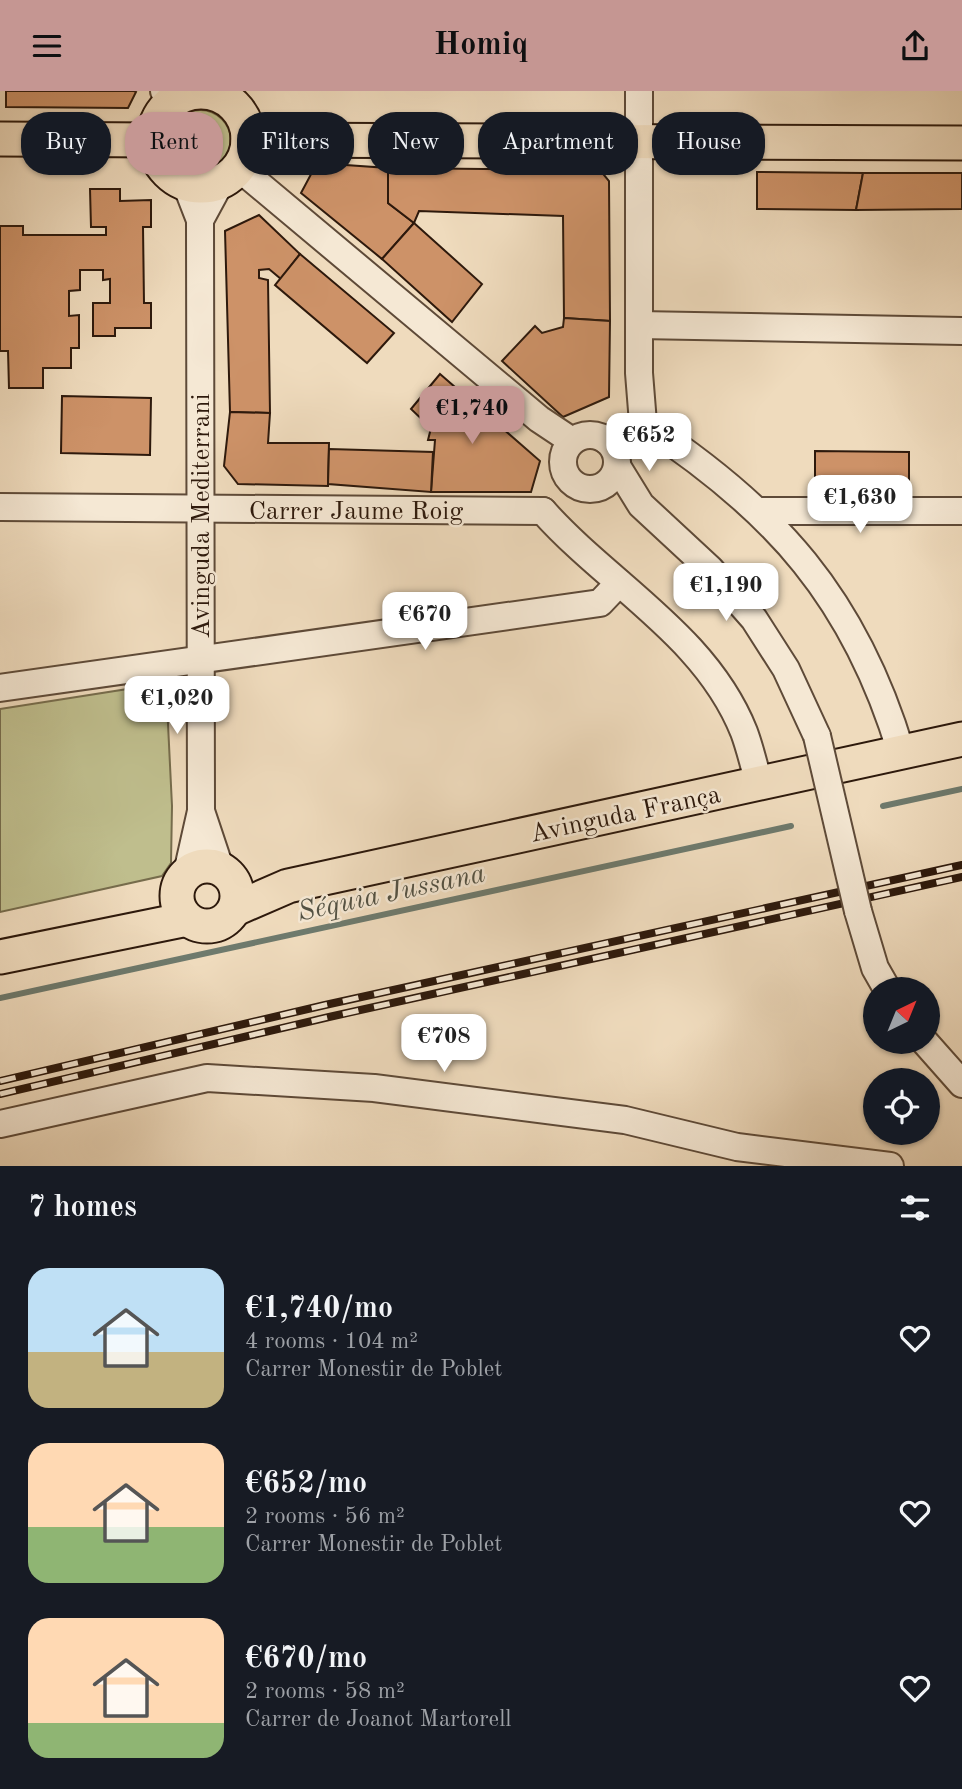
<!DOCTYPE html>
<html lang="en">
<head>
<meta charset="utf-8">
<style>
	:root { --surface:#171b24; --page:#242831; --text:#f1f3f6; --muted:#9ea1a6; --accent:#c59692 }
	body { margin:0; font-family:"Old Standard TT",serif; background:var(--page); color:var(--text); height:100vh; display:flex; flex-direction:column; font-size:26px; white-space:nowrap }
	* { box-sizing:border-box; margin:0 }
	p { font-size:23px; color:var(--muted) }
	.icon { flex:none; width:38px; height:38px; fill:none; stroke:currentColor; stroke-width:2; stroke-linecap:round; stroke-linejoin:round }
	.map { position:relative; height:1075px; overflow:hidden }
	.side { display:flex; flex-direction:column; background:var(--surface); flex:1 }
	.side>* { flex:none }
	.guide { position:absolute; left:21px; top:21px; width:920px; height:63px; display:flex; gap:14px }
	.needle { width:46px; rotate:43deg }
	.buttons { position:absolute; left:863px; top:886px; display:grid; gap:14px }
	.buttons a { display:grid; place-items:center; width:77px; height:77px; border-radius:50%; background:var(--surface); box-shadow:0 2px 5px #0004; font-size:35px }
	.price { position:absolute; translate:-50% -60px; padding:0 16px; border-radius:14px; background:#fff; color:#222; font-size:23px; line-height:46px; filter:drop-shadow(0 2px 4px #0008) }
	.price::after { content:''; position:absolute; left:50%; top:42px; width:21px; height:16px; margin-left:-10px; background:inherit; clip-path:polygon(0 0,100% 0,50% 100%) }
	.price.current { background:var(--accent); color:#111 }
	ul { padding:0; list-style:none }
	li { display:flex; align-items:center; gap:21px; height:175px; padding:0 28px }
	li span { display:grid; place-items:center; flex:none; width:196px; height:140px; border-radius:21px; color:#555 }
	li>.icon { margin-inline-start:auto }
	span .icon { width:84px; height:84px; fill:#fffc; stroke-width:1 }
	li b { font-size:30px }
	h2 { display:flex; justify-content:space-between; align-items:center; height:84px; padding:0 28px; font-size:30px }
	.pill { padding:0 24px; border-radius:28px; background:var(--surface); box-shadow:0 2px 5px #0004; font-size:24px; line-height:63px }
	.pill.current { background:var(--accent); color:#111 }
	header { display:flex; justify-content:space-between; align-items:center; height:91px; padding:0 28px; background:var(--accent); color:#111; font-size:32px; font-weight:700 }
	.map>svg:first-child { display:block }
	.green { fill:#bfbe8d; stroke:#766c4c; stroke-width:2 }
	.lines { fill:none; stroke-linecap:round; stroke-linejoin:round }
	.stream { stroke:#6e7a6d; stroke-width:6 }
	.building { fill:#cd9268; stroke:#2d190c; stroke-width:2 }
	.minor-casing { stroke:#5e4a38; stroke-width:30 }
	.major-casing { stroke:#2d190c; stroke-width:37 }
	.minor { stroke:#f5e8d4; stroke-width:26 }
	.major { stroke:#efdbbd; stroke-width:33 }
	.rail-casing { stroke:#2d190c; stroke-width:8 }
	.rail { stroke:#f5e8d4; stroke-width:5; stroke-dasharray:16; stroke-linecap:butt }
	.minor-bridge-casing { stroke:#5e4a38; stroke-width:30; stroke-linecap:butt }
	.minor-bridge { stroke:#f5e8d4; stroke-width:26 }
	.labels { text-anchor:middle; stroke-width:5; stroke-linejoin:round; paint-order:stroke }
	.street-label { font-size:26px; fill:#2d190c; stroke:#f5e8d4 }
	.water-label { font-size:28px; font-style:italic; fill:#535244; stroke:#f5e8d4 }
</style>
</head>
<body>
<header><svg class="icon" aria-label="menu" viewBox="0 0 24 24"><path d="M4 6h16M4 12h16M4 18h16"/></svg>Homiq<svg class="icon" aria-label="share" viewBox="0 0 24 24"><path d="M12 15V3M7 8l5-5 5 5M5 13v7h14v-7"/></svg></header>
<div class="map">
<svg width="962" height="1075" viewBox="0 0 962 1075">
	<rect width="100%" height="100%" fill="#efdbbd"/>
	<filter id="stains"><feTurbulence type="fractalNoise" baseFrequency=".00286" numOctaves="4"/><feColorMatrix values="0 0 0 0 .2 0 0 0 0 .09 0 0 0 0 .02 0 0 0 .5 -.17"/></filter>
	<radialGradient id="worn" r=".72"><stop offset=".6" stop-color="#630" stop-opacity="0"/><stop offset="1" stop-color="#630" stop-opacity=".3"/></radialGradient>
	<g class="green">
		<circle cx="200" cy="50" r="31"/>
		<path d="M166 592 172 715 171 772 162 785 0 821V618Z"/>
	</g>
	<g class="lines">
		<g class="stream">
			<path d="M883 715 962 698"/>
			<path d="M0 907 791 735"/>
		</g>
	</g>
	<g class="building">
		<path d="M6 0H134L136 1 128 17 6 16Z"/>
		<path d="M317 72 388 77V112L414 132 382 168 301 102Z"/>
		<path d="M388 77 600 79 609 90 610 230 564 227 563 125 419 120 414 132 388 112Z"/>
		<path d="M757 81 863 82 856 119 757 118Z"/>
		<path d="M863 82H962V118L856 119Z"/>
		<path d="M90 98H120V110L151 109V136H143L144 212H151V237H115V245H93V212H110V188L103 189V179H80V199L69 200V225L79 224V257H71V277H43V297H9L8 260H0V135H23V144H106V136H91Z"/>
		<path d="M259 124 300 163 281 188 269 178 259 179V187L268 189 270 322 230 321 225 140Z"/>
		<path d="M414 132 482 193 452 231 382 168Z"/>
		<path d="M300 163 394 242 367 272 275 194Z"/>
		<path d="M564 227 610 230 609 306 563 326 502 270 535 235 542 242 563 236Z"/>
		<path d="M440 283 540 370 531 401H431L435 349H428L431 337 411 318Z"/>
		<path d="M62 305 151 307 150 364 61 362Z"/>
		<path d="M230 321 270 322 268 352H329L328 395 238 393 224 375Z"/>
		<path d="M329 358 433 361 431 401 328 393Z"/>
		<path d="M815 360 909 361V401L815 399Z"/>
	</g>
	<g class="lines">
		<defs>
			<g id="minor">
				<path d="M164 0 173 10"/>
				<path d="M215 0 216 4"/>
				<path d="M239 77 539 328 572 350"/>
				<path d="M186 93 200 129 201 720 187 782"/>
				<path d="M200 129 220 92"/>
				<path d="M639 234 962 240"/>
				<path d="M643 332C776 419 855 508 901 661"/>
				<circle cx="590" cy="371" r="27"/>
				<path d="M606 349 643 332 639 282V0"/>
				<path d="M617 375 641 414 710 478 754 528 786 578 817 645"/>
				<path d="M0 416 543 420"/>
				<path d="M543 420C609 494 706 545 744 641 750 657 754 675 759 692"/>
				<path d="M758 420H962"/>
				<path d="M0 597 600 512 619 492"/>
				<path d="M201 720 220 777"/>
				<path d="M858 820 875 877 887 898"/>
				<path d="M924 950 962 993"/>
				<path d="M0 1033 207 987 374 997 625 1029 737 1056 890 1075"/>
			</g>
			<g id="major">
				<circle cx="201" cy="48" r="47"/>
				<path d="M0 48 154 49"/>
				<path d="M248 49 962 52"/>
				<circle cx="207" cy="805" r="30"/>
				<path d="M235 818 288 795 962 648"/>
				<path d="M0 866 187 828"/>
			</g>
		</defs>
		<use href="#minor" class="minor-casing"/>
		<use href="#major" class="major-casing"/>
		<use href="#minor" class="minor"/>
		<use href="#major" class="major"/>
		<defs>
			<g id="rail">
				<path d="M0 990 325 914 962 774"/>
				<path d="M0 1003 329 926 962 786"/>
			</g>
		</defs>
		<use href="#rail" class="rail-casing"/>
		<use href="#rail" class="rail"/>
		<defs>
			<path id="minor-bridge" d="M817 645 858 820"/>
		</defs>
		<use href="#minor-bridge" class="minor-bridge-casing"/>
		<use href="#minor-bridge" class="minor-bridge"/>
	</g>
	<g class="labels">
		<g class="street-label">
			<text x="356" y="428">Carrer Jaume Roig</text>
			<text transform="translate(200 425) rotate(-90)" y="9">Avinguda Mediterrani</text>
			<text transform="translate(625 722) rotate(-12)" y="9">Avinguda França</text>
		</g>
		<g class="water-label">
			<text transform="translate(391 800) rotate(-12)" y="10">Séquia Jussana</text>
		</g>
	</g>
	<rect width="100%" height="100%" filter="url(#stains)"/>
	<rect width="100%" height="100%" fill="url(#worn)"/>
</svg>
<div class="buttons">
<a><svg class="needle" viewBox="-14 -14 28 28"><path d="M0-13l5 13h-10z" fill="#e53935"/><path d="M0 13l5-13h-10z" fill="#9ea1a6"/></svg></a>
<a><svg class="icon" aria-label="locate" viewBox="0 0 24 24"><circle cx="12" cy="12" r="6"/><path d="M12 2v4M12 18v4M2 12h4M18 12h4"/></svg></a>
</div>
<b class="price current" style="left:472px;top:355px">€1,740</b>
<b class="price" style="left:649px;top:382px">€652</b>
<b class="price" style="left:860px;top:444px">€1,630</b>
<b class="price" style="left:726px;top:532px">€1,190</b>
<b class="price" style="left:425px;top:561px">€670</b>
<b class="price" style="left:177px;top:645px">€1,020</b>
<b class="price" style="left:444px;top:983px">€708</b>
<div class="guide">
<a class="pill">Buy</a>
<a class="pill current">Rent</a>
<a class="pill">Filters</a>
<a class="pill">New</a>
<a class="pill">Apartment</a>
<a class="pill">House</a>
</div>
</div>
<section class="side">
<h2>7 homes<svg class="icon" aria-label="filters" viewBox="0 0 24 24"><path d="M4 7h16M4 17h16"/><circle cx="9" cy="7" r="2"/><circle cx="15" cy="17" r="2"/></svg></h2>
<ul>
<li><span style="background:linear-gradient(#bfe0f5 60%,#c2b280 0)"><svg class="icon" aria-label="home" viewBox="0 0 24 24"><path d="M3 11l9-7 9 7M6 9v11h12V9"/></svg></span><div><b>€1,740/mo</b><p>4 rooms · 104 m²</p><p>Carrer Monestir de Poblet</p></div><svg class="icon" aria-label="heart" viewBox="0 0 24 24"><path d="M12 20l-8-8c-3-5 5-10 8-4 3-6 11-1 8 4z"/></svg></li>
<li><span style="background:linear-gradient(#ffd9b3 60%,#8fb573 0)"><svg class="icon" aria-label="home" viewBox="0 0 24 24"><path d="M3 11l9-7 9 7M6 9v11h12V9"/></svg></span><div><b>€652/mo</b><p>2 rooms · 56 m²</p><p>Carrer Monestir de Poblet</p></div><svg class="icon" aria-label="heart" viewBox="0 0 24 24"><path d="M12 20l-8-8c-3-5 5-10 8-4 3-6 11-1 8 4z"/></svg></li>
<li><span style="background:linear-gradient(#ffd9b3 75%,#8fb573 0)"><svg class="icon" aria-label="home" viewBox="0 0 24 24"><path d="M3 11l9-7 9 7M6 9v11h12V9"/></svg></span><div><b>€670/mo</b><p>2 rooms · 58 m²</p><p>Carrer de Joanot Martorell</p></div><svg class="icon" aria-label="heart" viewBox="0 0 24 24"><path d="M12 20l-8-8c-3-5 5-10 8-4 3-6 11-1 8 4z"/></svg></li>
</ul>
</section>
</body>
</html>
